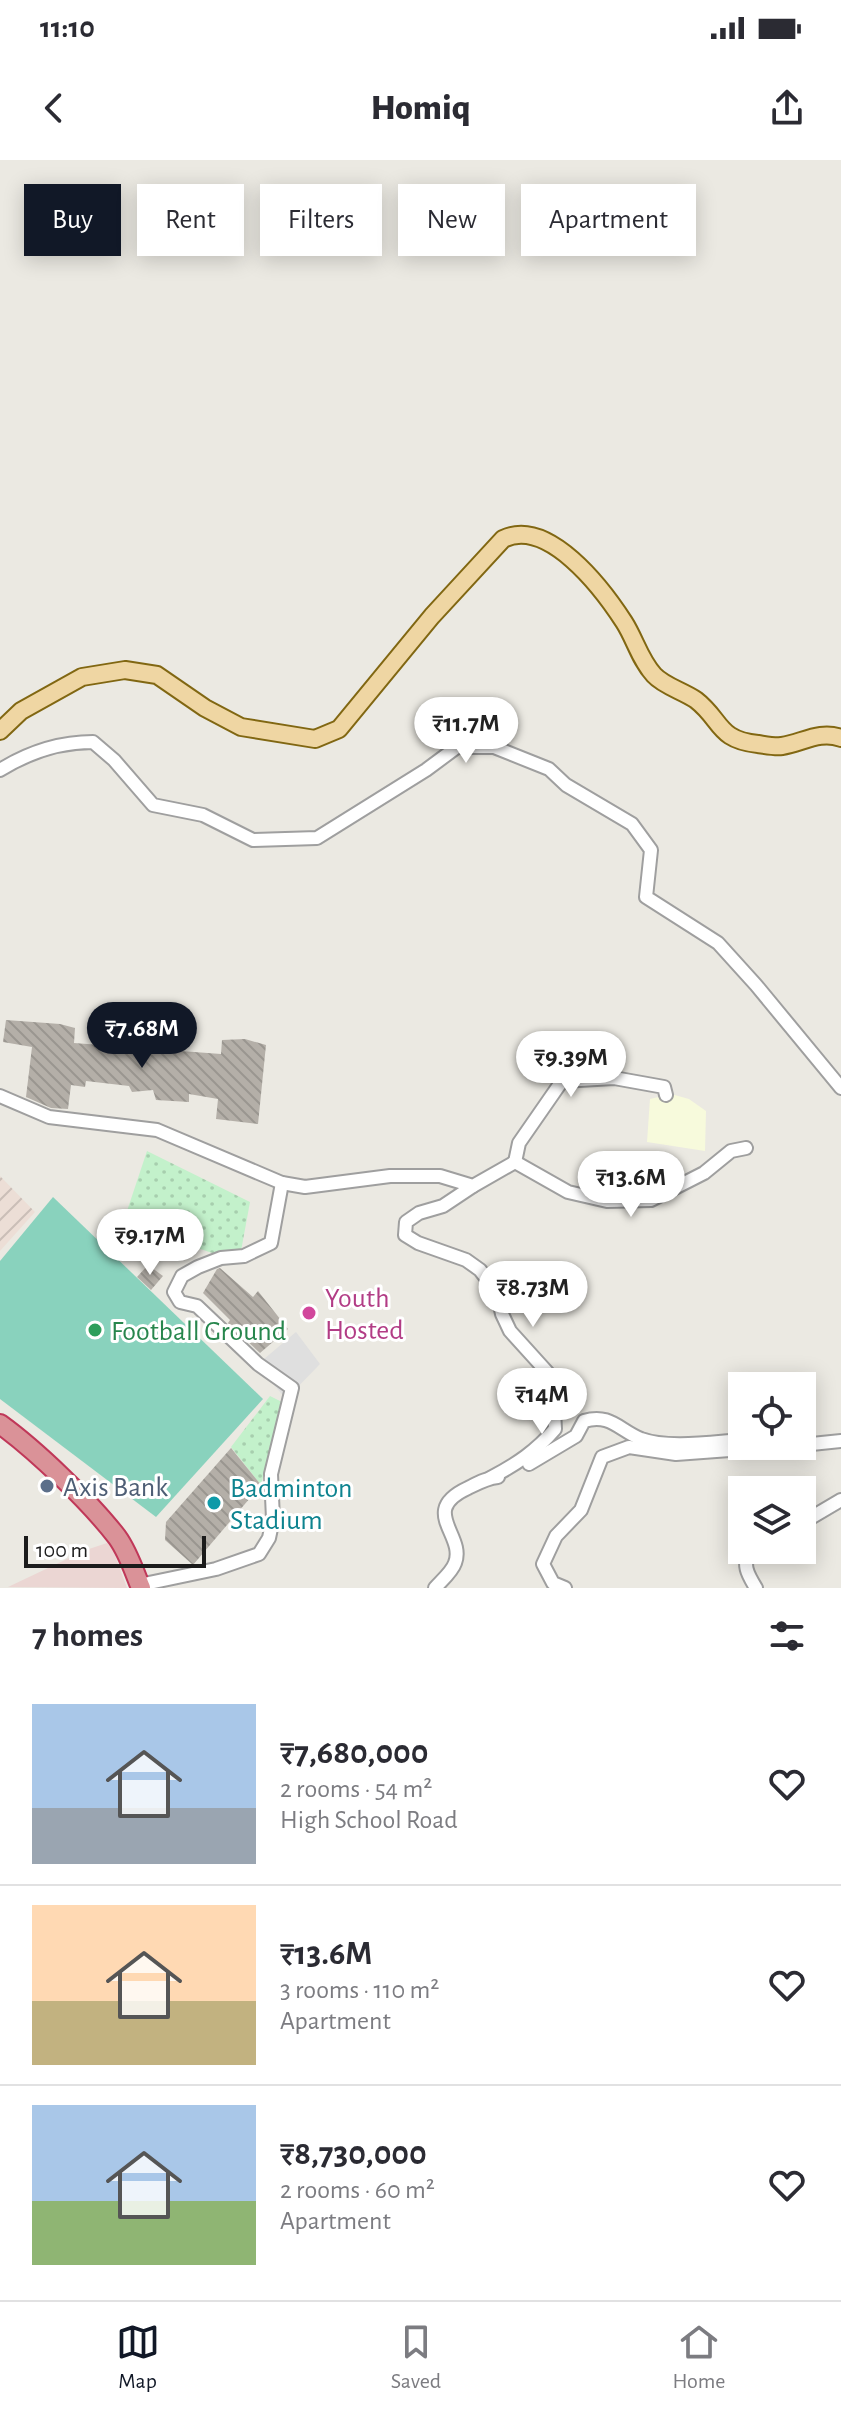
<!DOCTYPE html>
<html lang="en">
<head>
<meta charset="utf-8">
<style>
	:root { --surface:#fff; --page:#f2f2f3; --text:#2b2b33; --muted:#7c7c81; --line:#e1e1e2; --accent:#111827 }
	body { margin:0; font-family:"Alegreya Sans",sans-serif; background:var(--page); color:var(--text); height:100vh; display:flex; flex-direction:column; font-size:30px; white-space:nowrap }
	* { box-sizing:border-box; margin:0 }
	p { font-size:26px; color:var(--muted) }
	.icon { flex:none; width:44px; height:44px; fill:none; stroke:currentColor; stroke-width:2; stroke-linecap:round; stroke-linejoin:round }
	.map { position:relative; height:1428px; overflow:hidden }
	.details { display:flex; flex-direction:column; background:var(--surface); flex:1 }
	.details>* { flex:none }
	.top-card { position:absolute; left:24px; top:24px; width:794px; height:72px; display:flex; gap:16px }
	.buttons { position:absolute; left:728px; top:1212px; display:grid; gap:16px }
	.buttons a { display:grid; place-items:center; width:88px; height:88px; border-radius:0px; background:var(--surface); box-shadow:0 4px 20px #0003; font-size:40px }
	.scale { position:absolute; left:24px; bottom:20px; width:182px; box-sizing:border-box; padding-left:8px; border:4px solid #1b1b1b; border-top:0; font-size:22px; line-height:28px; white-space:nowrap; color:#1b1b1b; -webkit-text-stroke:6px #fff; paint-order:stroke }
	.price { position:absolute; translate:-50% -68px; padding:0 18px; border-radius:28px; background:#fff; color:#222; font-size:26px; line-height:52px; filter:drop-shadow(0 2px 4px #0008) }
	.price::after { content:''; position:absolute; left:50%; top:48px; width:24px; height:18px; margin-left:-12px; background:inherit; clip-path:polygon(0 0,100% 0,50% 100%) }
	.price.current { background:var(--accent); color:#fff }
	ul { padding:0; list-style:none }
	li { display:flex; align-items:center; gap:24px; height:200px; padding:0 32px }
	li+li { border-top:2px solid var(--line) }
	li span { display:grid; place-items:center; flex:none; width:224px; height:160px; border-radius:0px; color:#555 }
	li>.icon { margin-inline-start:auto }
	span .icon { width:96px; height:96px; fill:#fffc; stroke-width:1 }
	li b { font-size:34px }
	h2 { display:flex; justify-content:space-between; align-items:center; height:96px; padding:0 32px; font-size:34px }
	.pill { padding:0 28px; border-radius:0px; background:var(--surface); box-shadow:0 4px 20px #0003; font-size:28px; line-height:72px }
	.pill.current { background:var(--accent); color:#fff }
	.status { display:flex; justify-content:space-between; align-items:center; height:56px; padding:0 40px; background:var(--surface); direction:ltr }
	.status svg { height:22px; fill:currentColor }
	header { display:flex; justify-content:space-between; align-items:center; height:104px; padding:0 32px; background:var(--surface); font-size:36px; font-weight:800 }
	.tabs { display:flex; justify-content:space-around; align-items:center; height:112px; border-top:2px solid var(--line); background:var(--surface); font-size:22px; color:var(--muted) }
	.tabs a { display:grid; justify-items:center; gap:4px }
	.tabs .current { color:var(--accent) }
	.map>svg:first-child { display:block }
	.commercial { fill:#ebd6d3 }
	.education { fill:#f7fadc }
	.military { fill:url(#military-furrows) }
	.park { fill:url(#park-dots) }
	.pitch { fill:#89d2bd }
	.parking { fill:#dfdfdf }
	.building { fill:url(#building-back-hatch) }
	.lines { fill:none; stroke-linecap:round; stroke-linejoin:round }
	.minor-casing { stroke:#9f9f9f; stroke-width:16 }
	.major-casing { stroke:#816712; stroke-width:20 }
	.highway-casing { stroke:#c03859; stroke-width:22 }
	.minor { stroke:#fff; stroke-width:12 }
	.major { stroke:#efd6a3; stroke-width:16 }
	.highway { stroke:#da9298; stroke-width:18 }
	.hotel-dot { fill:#d1479c; stroke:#fff; stroke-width:3 }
	.leisure-dot { fill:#2e9e5b; stroke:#fff; stroke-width:3 }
	.service-dot { fill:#5c6f8a; stroke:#fff; stroke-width:3 }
	.culture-dot { fill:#0f9aa8; stroke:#fff; stroke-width:3 }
	.labels { text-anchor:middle; stroke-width:6; stroke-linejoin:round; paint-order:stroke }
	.hotel-label { font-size:28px; fill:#b23c85; stroke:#fff; text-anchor:start }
	.leisure-label { font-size:28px; fill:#27864d; stroke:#fff; text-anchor:start }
	.service-label { font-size:28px; fill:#4e5e75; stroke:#fff; text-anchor:start }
	.culture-label { font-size:28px; fill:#0d838f; stroke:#fff; text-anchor:start }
</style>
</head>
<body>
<div class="status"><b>11:10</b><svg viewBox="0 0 49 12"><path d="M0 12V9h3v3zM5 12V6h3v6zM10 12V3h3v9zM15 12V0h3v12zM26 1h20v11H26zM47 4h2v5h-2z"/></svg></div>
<header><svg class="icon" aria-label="back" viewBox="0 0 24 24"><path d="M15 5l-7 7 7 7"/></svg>Homiq<svg class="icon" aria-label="share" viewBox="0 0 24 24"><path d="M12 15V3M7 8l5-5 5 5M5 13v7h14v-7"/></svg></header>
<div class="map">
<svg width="841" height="1428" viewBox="0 0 841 1428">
	<defs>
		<pattern id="military-furrows" width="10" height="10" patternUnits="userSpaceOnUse" patternTransform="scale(2)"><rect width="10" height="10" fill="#ecded6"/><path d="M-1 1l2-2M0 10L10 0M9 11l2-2" fill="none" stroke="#cabeb7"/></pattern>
		<pattern id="park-dots" width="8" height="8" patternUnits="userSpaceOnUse" patternTransform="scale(2)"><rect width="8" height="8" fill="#c3f1cb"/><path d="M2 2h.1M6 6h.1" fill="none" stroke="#a7ceae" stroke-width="1.8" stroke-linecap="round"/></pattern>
		<pattern id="building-back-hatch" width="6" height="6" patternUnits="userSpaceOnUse" patternTransform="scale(2)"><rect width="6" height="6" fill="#b4afa8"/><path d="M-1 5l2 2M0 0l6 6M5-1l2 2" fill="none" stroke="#9a9690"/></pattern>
	</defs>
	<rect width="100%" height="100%" fill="#ebe9e2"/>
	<path class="commercial" d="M110 1382 127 1428 8 1427 86 1390Z"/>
	<path class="education" d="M671 934 689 939 706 951 705 991 647 982 650 939Z"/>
	<path class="military" d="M0 1016 35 1052 0 1091Z"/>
	<g class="park">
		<path d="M147 991 250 1042 239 1102 123 1063Z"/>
		<path d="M270 1236 282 1242 261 1325 231 1287Z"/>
	</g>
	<path class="pitch" d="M53 1037 263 1239 156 1357 0 1239V1101Z"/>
	<path class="parking" d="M296 1172 320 1204 286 1239 257 1205Z"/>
	<g class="building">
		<path d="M6 860 60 864 75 868 74 883 221 894 222 880 245 879 266 885 258 964 216 959 218 939 189 934V942L156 940 153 930 132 932 129 926 86 921 85 927 71 925 68 949 51 948 26 937 32 887 3 882Z"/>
		<path d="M148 1105 163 1116 151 1130 137 1117Z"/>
		<path d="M220 1108 253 1137 258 1131 288 1169 260 1193 228 1163 230 1160 203 1133 217 1109Z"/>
		<path d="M231 1288 261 1325 193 1405 165 1380 166 1362Z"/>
	</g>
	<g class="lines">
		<defs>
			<g id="minor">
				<path d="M0 610C29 592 58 582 93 582L114 600 153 645 203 655 253 680 317 678 426 610 457 587H494L549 609 566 625 632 664 651 690 646 737 718 783 756 825 841 928"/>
				<path d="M0 936 49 957 157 970 282 1023 305 1027 390 1016H440L473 1026 515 1002"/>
				<path d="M515 1002 568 1032 607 1041 651 1040 704 1013 731 991 746 988"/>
				<path d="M515 1002 519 983 562 921 614 918 664 927 666 935"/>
				<path d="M473 1026 443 1046 419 1053 406 1062 405 1075 418 1083 466 1100 480 1110 497 1132 502 1154 510 1171 548 1213 553 1232 555 1269C536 1291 517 1304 490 1318"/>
				<path d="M802 1285 841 1281"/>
				<path d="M529 1304 576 1276 584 1261C610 1253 619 1270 641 1279 668 1289 713 1282 742 1280"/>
				<path d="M802 1363 841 1340"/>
				<path d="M751 1390C741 1404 748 1415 756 1428"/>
				<path d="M139 1425 216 1409 259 1394 269 1378 273 1359 271 1314 292 1228 258 1204 197 1146 180 1142 174 1132 182 1116 198 1107 221 1098 244 1096 271 1083 282 1023"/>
				<path d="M435 1428C441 1421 452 1412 455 1403 466 1375 418 1351 468 1328 478 1323 487 1318 498 1317"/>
				<path d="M565 1428 553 1423 543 1404 556 1376 581 1350 602 1297 629 1287 676 1294 785 1286"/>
			</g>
			<path id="major" d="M0 571 21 551 82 517 125 510 157 515 205 548 241 567 315 579 339 569 432 456 503 379C548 357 602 428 624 462 635 479 640 500 654 515 664 526 683 531 696 540 722 560 717 580 758 584 765 585 775 587 782 586 802 583 820 570 841 578"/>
			<path id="highway" d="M0 1264C36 1290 90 1342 117 1377 128 1392 134 1411 141 1428"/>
		</defs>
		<use href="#minor" class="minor-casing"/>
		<use href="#major" class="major-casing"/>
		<use href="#highway" class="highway-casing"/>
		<use href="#minor" class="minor"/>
		<use href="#major" class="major"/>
		<use href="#highway" class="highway"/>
	</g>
	<circle class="hotel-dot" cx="309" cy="1153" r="8"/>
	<circle class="leisure-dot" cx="95" cy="1170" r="8"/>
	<circle class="service-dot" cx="47" cy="1326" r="8"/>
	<circle class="culture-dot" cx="214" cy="1343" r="8"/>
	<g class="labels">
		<g class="hotel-label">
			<text x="325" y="1147">Youth<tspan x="325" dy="32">Hosted</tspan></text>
		</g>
		<g class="leisure-label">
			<text x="111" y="1180">Football Ground</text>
		</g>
		<g class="service-label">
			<text x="63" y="1336">Axis Bank</text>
		</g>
		<g class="culture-label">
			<text x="230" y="1337">Badminton<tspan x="230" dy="32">Stadium</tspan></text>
		</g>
	</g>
</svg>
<div class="buttons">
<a><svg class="icon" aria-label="locate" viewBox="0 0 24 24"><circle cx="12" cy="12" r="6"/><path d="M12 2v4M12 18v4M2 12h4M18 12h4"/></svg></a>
<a><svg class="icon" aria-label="layers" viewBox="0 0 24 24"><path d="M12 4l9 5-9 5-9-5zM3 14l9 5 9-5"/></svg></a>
</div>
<div class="scale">100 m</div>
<b class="price" style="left:466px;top:605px">₹11.7M</b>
<b class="price current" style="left:142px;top:910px">₹7.68M</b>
<b class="price" style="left:571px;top:939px">₹9.39M</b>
<b class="price" style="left:631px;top:1059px">₹13.6M</b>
<b class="price" style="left:150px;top:1117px">₹9.17M</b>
<b class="price" style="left:533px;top:1169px">₹8.73M</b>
<b class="price" style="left:542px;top:1276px">₹14M</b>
<div class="top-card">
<a class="pill current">Buy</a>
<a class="pill">Rent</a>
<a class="pill">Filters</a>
<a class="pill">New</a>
<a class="pill">Apartment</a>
</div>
</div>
<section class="details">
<h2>7 homes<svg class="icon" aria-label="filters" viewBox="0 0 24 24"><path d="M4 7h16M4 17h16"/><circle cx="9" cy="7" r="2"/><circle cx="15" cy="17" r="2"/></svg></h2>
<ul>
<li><span style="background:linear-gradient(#a9c7e8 65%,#9aa5b1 0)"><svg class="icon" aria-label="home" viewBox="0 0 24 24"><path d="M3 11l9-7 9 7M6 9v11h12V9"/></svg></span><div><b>₹7,680,000</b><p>2 rooms · 54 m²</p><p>High School Road</p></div><svg class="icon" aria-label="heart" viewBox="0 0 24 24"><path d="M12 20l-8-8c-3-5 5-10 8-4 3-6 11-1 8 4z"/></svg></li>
<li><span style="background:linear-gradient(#ffd9b3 60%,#c2b280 0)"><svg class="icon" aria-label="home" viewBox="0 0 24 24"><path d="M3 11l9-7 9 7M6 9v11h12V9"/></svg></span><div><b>₹13.6M</b><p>3 rooms · 110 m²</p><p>Apartment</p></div><svg class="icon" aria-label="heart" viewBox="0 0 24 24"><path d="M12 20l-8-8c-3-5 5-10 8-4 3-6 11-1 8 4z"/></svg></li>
<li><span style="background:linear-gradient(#a9c7e8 60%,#8fb573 0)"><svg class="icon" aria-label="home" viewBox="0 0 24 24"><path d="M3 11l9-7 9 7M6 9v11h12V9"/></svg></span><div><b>₹8,730,000</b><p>2 rooms · 60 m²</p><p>Apartment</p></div><svg class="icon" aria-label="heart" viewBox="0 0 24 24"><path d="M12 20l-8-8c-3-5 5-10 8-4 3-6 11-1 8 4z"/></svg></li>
</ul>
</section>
<nav class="tabs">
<a class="current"><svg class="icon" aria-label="map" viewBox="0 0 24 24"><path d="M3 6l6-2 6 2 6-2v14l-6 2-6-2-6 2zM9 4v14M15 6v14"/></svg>Map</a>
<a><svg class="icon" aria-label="saved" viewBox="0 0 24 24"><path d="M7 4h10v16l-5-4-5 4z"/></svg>Saved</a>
<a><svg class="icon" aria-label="home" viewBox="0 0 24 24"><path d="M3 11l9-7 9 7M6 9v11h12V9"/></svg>Home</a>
</nav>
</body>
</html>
